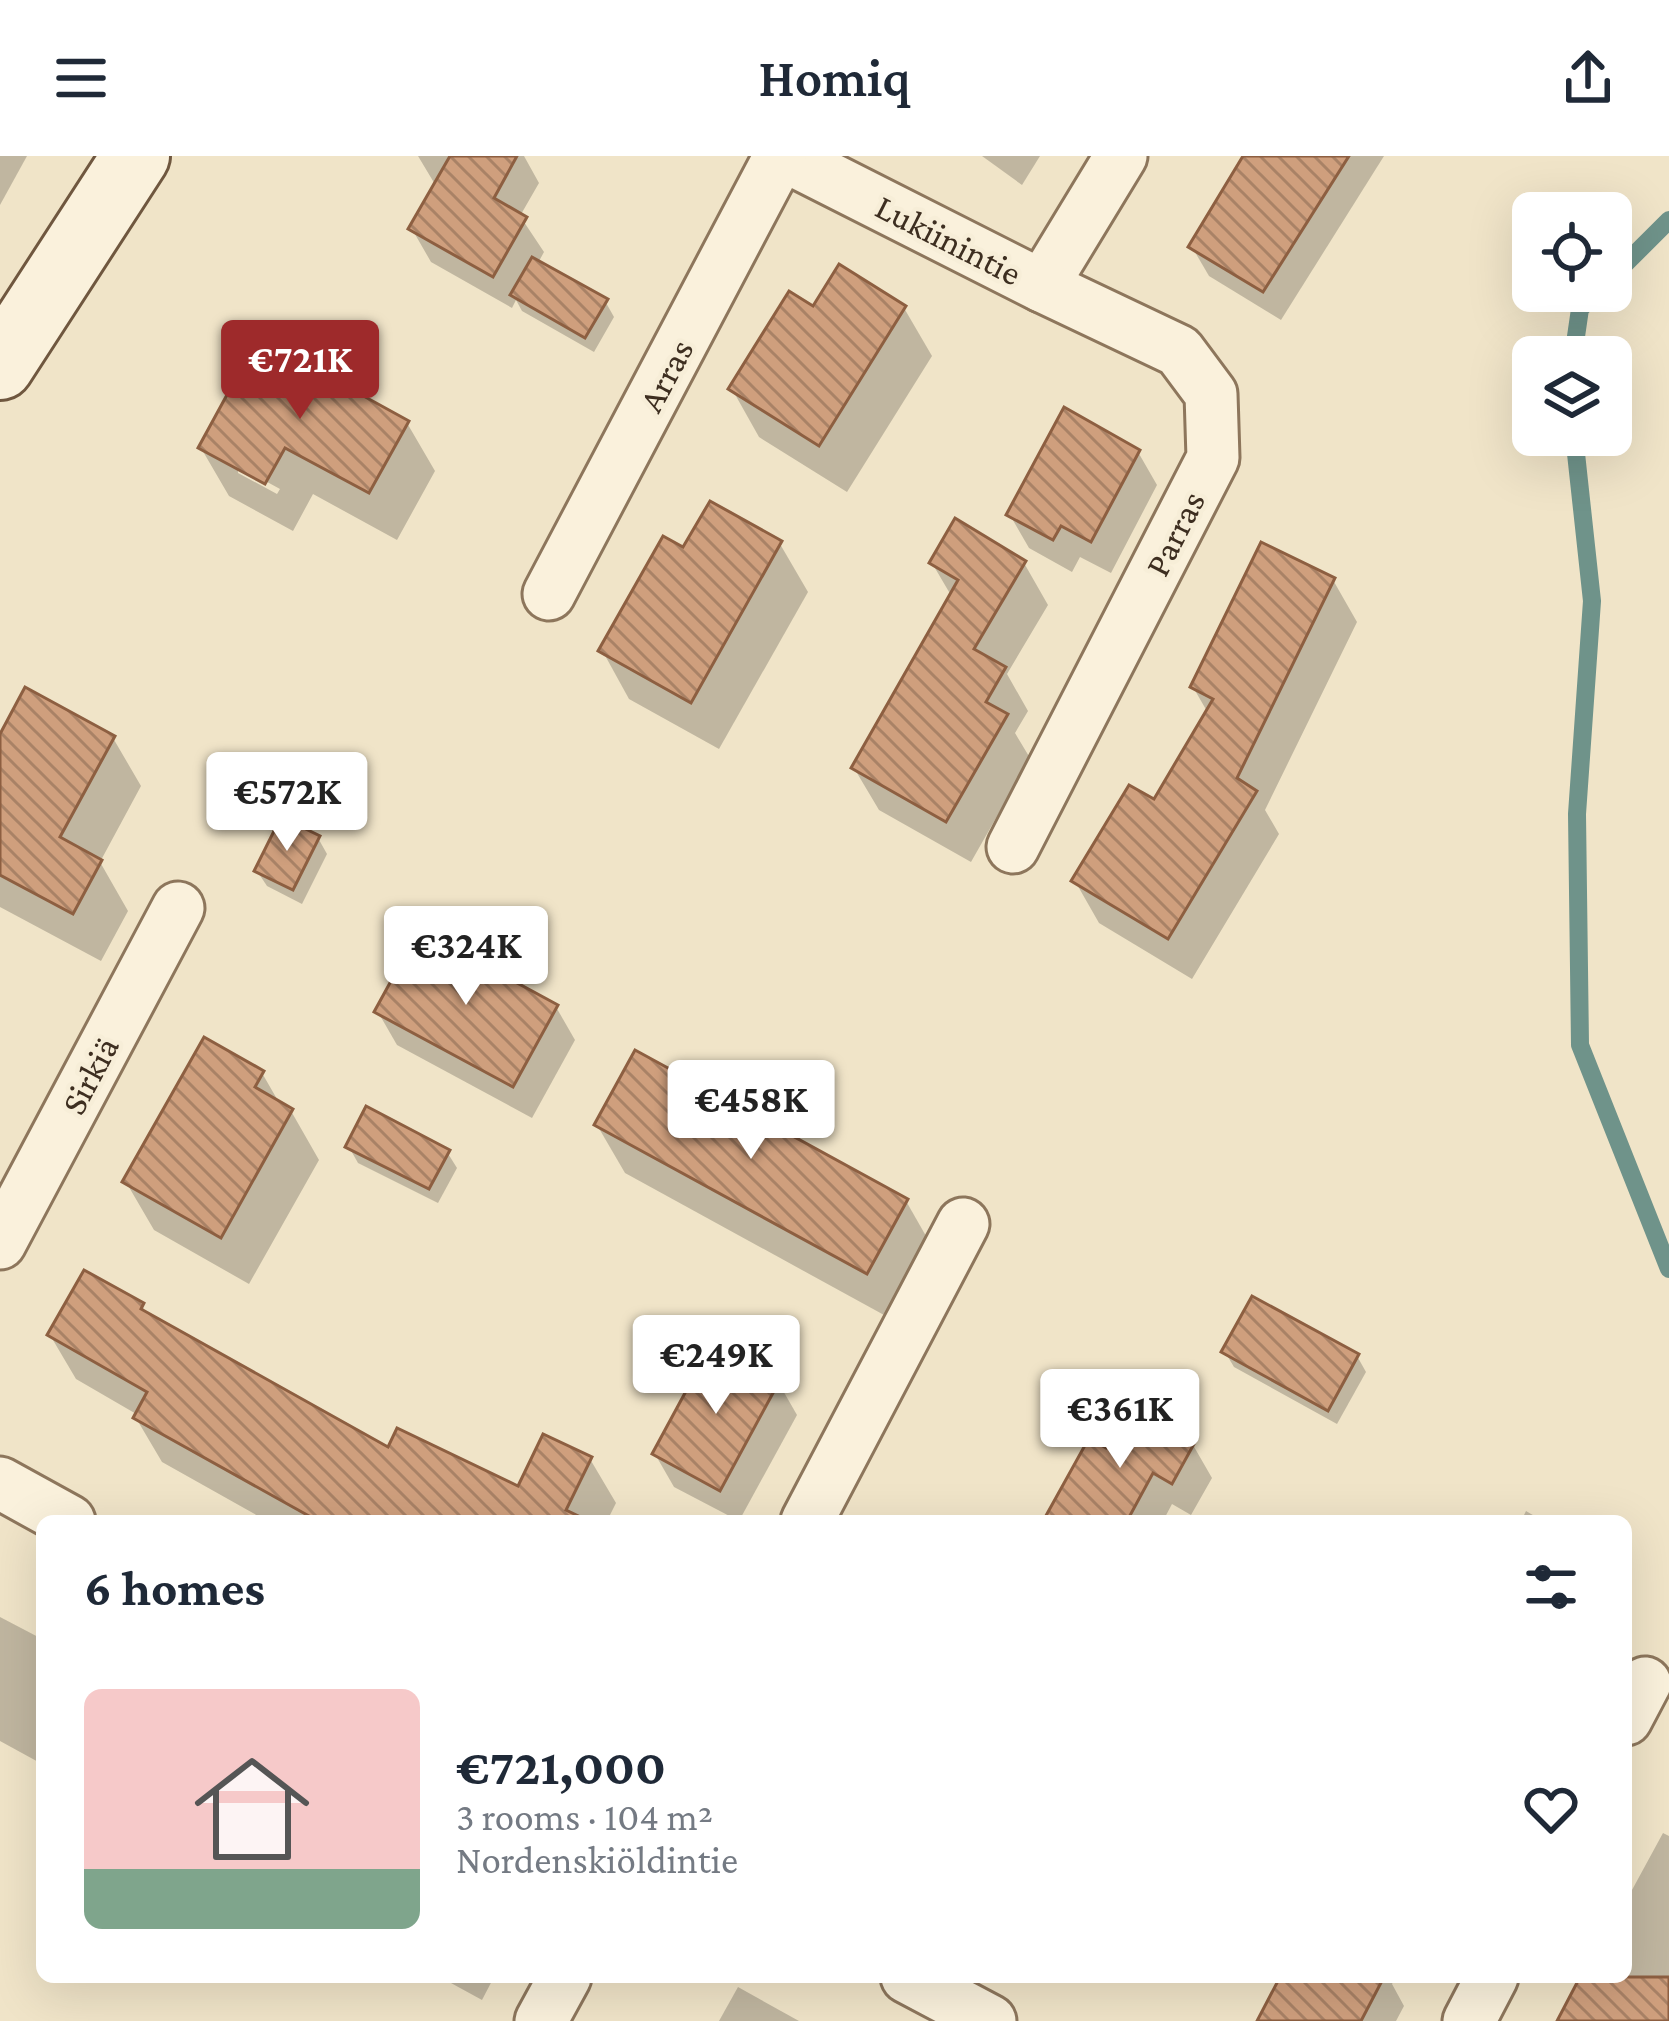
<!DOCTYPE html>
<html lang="en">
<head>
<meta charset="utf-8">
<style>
	:root { --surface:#fff; --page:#f6f6f7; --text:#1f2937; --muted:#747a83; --line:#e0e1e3; --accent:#9e2a2b }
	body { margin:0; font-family:"Crimson Pro",serif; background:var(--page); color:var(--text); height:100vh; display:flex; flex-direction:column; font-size:45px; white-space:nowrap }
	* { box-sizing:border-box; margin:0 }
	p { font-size:39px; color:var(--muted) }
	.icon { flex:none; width:66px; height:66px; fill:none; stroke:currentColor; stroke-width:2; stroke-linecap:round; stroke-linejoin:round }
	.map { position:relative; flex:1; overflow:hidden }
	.drawer { position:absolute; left:36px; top:1359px; width:1596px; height:468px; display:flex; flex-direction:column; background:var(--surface); border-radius:18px; box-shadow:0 12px 48px #0002 }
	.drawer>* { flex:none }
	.controls { position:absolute; left:1512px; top:36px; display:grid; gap:24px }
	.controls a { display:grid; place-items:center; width:120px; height:120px; border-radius:18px; background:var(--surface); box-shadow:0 12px 48px #0002; font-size:60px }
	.price { position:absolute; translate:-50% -102px; padding:0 27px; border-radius:12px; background:#fff; color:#222; font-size:39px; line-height:78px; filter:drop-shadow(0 3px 6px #0008) }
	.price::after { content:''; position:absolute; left:50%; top:72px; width:36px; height:27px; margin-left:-18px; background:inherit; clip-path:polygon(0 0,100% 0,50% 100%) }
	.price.selected { background:var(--accent); color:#fff }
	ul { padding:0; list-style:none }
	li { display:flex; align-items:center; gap:36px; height:300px; padding:0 48px }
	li+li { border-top:3px solid var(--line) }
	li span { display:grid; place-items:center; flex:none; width:336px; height:240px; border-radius:18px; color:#555 }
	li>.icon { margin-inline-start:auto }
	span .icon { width:144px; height:144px; fill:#fffc; stroke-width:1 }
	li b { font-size:51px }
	h2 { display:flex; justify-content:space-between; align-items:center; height:144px; padding:0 48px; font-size:51px }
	header { display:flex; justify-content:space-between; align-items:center; height:156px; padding:0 48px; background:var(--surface); font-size:54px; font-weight:600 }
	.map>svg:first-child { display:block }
	.shadow { fill:#0003; fill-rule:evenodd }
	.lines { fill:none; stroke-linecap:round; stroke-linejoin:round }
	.stream { stroke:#6f938a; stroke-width:18 }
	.building { fill:url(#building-back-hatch); stroke:#8d5f41; stroke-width:3 }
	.minor-casing { stroke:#8d765c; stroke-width:57 }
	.secondary-casing { stroke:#6f573f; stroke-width:72 }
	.minor { stroke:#faf1dc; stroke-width:51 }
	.secondary { stroke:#faf1dc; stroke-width:66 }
	.labels { text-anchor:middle; stroke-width:9; stroke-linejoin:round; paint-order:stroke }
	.street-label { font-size:36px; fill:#3d2e20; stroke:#f7eed8 }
</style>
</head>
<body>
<header><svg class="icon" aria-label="menu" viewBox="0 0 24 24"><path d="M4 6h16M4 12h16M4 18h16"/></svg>Homiq<svg class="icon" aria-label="share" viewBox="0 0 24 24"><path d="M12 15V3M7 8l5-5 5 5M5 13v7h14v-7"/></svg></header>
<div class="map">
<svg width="1669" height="1865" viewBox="0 0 1669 1865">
	<defs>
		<pattern id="building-back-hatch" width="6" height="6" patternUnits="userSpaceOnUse" patternTransform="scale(3)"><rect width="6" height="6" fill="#cf9f7d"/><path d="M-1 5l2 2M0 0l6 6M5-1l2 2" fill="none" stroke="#a98266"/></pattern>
	</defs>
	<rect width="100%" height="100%" fill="#f0e4c8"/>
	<g class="shadow">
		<path d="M0 0H27L0 49Z"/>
		<path d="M418 0H524L539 27 520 60 544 96 538 107 605 145 614 161 594 196 522 155 516 144 512 152 431 106 412 73 436 30Z"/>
		<path d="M982 0H1040L1022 29Z"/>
		<path d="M1247 0H1384L1281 164 1209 120 1192 91Z"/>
		<path d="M904 152 932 200 847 336 759 281 732 233 814 154Z"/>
		<path d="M407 267 435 315 397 384 313 338 293 375 229 340 201 292ZM238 310 280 333 277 338 238 317Z"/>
		<path d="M1138 296 1157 329 1111 417 1080 401 1072 416 1029 392 1010 359Z"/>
		<path d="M780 388 808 436 719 593 629 543 602 494 685 395Z"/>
		<path d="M932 407H1024L1048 449 1007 518 1028 555 1015 577 1030 602 971 706 879 654 854 612 952 441Z"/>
		<path d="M1333 424 1357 466 1265 654 1279 678 1192 823 1099 767 1075 725 1155 647 1208 557 1193 531Z"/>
		<path d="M113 582 141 630 100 706 128 755 101 805 0 751V584Z"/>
		<path d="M318 682 327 698 302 748 267 730 257 715Z"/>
		<path d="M556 851 575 884 532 962 397 889 378 856Z"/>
		<path d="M262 917 281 950 291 955 319 1004 249 1128 154 1074 126 1026Z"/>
		<path d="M597 969 906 1045 934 1094 895 1165 625 1017Z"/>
		<path d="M349 991 447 996 457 1012 438 1047 358 1007Z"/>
		<path d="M142 1150 148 1160 389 1296 519 1334 590 1303 616 1347 607 1365H267L162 1306 136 1262 138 1259 76 1223 50 1179Z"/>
		<path d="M1225 1196 1357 1200 1366 1216 1337 1268 1234 1211Z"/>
		<path d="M778 1226 797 1259 739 1365 674 1331 655 1298Z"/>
		<path d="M1193 1289 1212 1322 1191 1359 1172 1348 1163 1365H1054L1107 1296Z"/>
		<path d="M1526 1355 1543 1365H1521Z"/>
		<path d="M0 1461 42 1483V1608L0 1585Z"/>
		<path d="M1663 1677 1669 1680V1865H1561L1585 1821H1626V1745Z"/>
		<path d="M440 1821H494L482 1844Z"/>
		<path d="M1284 1821H1396L1392 1828 1404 1850 1396 1865H1260Z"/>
		<path d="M738 1831 799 1865H719Z"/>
	</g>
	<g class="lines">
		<g class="stream">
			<path d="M1611 122 1669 64"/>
			<path d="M1573 201 1580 153 1598 135"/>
			<path d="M1574 279 1592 445 1577 658 1580 889 1669 1113"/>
		</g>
	</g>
	<g class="building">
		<path d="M450 0H517L494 42 527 61 493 121 408 73Z"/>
		<path d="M1243 0H1349L1263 136 1188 91Z"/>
		<path d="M532 101 608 143 585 182 510 139Z"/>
		<path d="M839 108 906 150 819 290 728 233 789 135 813 150Z"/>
		<path d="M258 182 409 265 369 337 285 292 265 328 198 292Z"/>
		<path d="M1064 251 1140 294 1091 386 1061 370 1053 384 1006 359Z"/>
		<path d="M710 345 782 385 691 547 598 495 663 380 683 391Z"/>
		<path d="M955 362 1026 405 974 493 1006 511 986 546 1008 558 946 666 851 612 958 424 929 407Z"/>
		<path d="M1261 386 1335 422 1237 622 1257 635 1168 783 1071 725 1129 629 1154 643 1213 543 1190 531Z"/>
		<path d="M25 531 115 580 60 681 102 704 73 758 0 719V578Z"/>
		<path d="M281 661 320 680 293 734 254 715Z"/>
		<path d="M419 774 558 849 513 931 374 856Z"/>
		<path d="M204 881 264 915 255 931 293 953 221 1082 122 1026Z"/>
		<path d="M635 894 908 1043 867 1118 594 969Z"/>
		<path d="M366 950 450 994 429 1033 345 991Z"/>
		<path d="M84 1114 144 1147 141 1153 388 1291 397 1272 518 1330 543 1278 592 1301 566 1354 589 1365H318L133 1262 147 1236 47 1179Z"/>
		<path d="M1252 1140 1359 1198 1328 1255 1221 1196Z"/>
		<path d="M712 1187 780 1224 720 1335 652 1298Z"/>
		<path d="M1129 1250 1195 1286 1172 1328 1153 1317 1127 1365H1043L1089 1282 1106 1292Z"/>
		<path d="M1280 1821H1384L1361 1865H1257Z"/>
		<path d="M1580 1821H1669V1865H1557Z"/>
	</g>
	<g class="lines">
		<defs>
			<g id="minor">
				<path d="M785 0 1042 130 1121 0"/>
				<path d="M549 438 780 0"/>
				<path d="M1013 691 1213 302 1211 238 1179 195 1042 130"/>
				<path d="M0 1087 178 752"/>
				<path d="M0 1327 69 1365"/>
				<path d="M807 1365 963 1068"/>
				<path d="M1626 1563 1645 1527"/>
				<path d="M907 1821 990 1865"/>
				<path d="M541 1865 565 1821"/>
				<path d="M1469 1865 1492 1821"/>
			</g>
			<path id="secondary" d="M0 210 136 0"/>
		</defs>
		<use href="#minor" class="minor-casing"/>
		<use href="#secondary" class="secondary-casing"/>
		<use href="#minor" class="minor"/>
		<use href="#secondary" class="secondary"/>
	</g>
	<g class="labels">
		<g class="street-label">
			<text transform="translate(949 83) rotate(27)" y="13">Lukiinintie</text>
			<text transform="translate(665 219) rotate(-62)" y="13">Arras</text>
			<text transform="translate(1174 377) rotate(-63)" y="13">Parras</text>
			<text transform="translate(89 919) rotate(-62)" y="13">Sirkiä</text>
		</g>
	</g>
</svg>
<div class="controls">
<a><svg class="icon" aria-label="locate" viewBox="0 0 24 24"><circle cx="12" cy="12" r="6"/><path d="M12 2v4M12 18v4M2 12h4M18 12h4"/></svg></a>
<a><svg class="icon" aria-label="layers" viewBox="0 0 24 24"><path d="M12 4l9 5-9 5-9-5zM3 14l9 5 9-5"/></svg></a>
</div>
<b class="price selected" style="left:300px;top:266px">€721K</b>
<b class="price" style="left:287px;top:698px">€572K</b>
<b class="price" style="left:466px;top:852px">€324K</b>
<b class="price" style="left:751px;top:1006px">€458K</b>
<b class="price" style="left:716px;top:1261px">€249K</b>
<b class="price" style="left:1120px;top:1315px">€361K</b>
<section class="drawer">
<h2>6 homes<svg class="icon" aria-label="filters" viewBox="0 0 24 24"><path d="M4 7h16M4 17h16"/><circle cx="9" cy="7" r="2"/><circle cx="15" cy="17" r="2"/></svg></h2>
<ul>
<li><span style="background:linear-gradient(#f6c9c9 75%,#7fa58c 0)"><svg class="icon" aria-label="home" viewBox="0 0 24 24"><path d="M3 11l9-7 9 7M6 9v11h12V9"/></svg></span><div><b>€721,000</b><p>3 rooms · 104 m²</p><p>Nordenskiöldintie</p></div><svg class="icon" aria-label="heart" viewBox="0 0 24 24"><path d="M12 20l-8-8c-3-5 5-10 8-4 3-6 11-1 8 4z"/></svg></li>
</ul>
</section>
</div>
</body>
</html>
